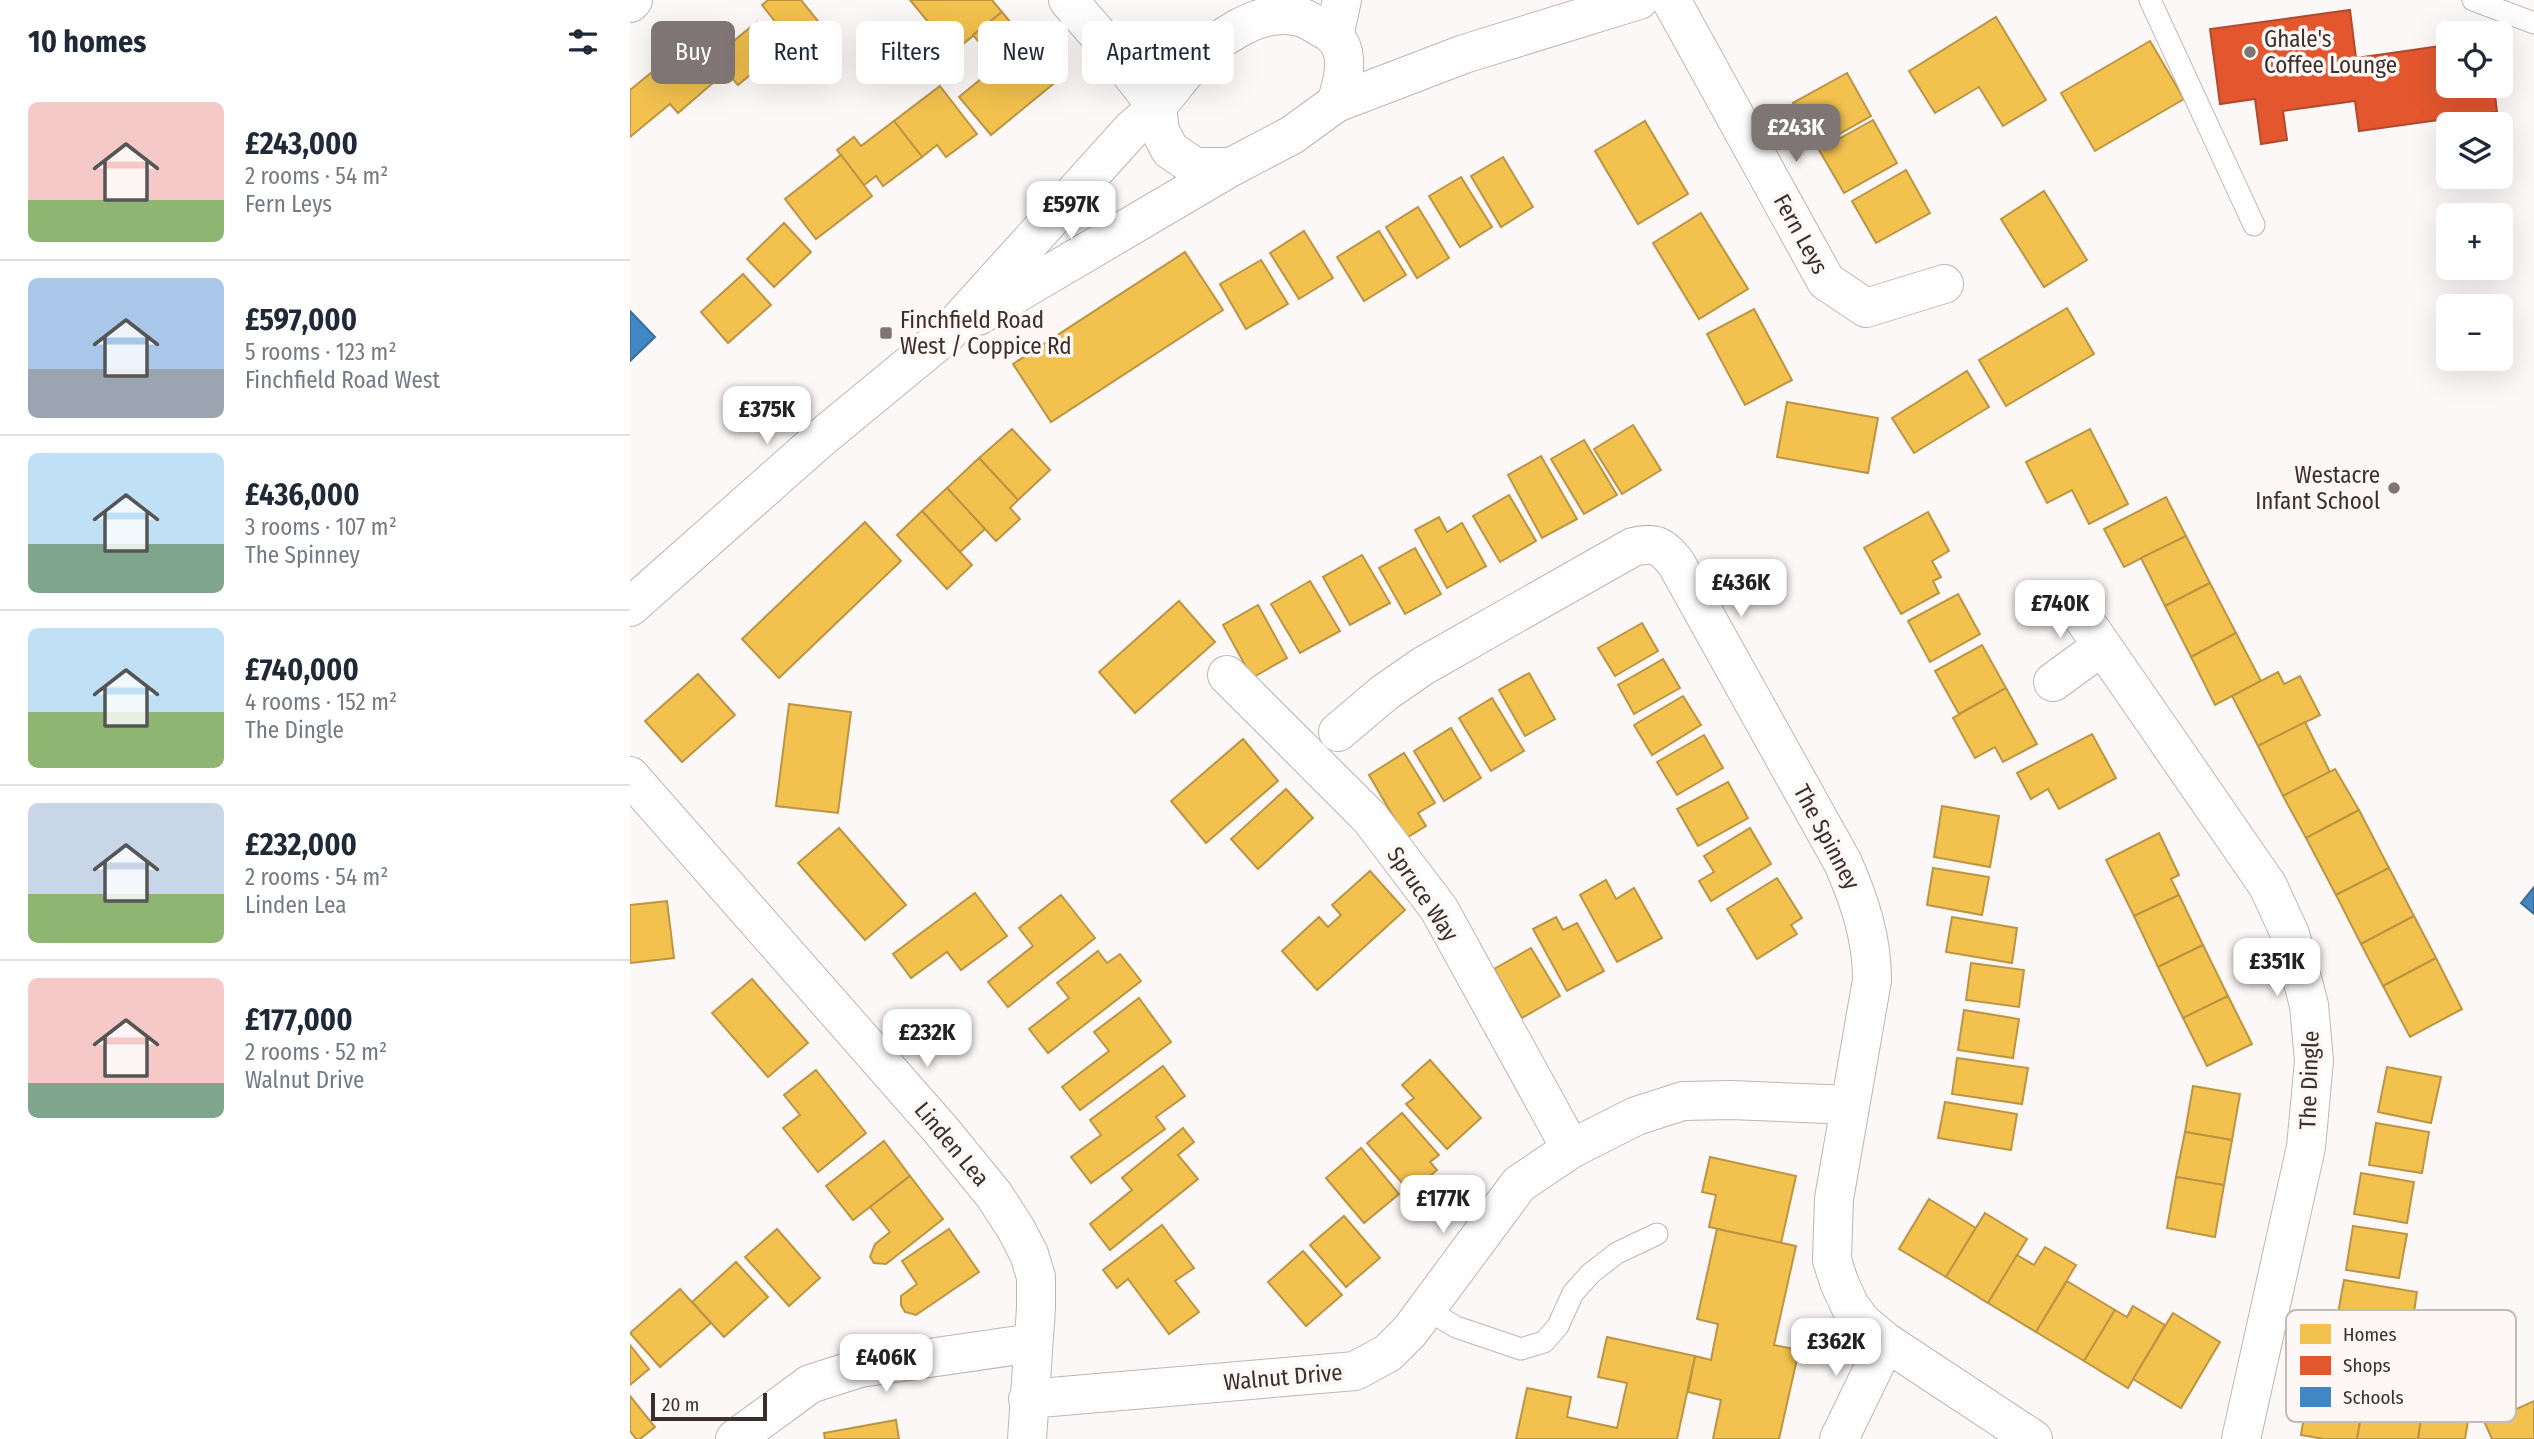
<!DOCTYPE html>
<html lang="en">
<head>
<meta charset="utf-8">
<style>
	:root { --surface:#fff; --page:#f2f2f3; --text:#1f2937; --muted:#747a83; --line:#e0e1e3; --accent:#7f7574 }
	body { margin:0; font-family:"Fira Sans Condensed",sans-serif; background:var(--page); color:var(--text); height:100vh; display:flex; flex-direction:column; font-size:26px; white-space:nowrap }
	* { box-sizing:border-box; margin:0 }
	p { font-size:23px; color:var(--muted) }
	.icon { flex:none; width:38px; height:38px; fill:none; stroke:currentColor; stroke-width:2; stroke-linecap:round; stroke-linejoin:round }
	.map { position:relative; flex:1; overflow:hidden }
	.details { display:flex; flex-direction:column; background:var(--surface); width:630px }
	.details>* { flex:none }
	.top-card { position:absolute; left:21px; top:21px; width:665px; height:63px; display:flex; gap:14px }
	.fabs { position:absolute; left:1806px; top:21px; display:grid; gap:14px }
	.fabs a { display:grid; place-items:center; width:77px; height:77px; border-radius:10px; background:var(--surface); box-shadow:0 7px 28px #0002; font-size:35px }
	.scale { position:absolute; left:21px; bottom:18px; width:116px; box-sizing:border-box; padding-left:7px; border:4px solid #3b2f2d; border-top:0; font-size:19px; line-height:24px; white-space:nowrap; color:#3b2f2d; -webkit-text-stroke:5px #fdf7f6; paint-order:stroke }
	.price { position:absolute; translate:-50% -60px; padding:0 16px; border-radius:14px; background:#fff; color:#222; font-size:23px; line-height:46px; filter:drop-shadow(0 2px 4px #0008) }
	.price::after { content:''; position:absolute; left:50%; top:42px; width:21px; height:16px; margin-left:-10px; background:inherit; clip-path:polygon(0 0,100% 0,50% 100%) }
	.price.selected { background:var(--accent); color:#fff }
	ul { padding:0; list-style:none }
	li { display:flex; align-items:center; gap:21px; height:175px; padding:0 28px }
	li+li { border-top:2px solid var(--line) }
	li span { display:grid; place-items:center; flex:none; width:196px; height:140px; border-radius:10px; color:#555 }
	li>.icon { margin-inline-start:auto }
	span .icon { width:84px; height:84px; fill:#fffc; stroke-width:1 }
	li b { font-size:30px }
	h2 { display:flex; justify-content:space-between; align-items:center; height:84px; padding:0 28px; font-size:30px }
	.chip { padding:0 24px; border-radius:10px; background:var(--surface); box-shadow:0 7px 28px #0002; font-size:24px; line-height:63px }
	.chip.selected { background:var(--accent); color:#fff }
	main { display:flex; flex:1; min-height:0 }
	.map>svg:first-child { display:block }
	.homes { fill:#f2c14e; stroke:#bb9544; stroke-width:2 }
	.shops { fill:#e4572e; stroke:#b14b2e; stroke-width:2 }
	.schools { fill:#3f88c5; stroke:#3e6d97; stroke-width:2 }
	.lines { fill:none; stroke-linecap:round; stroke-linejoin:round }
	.lane-casing { stroke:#bdb6b4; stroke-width:23 }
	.street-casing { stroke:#bdb6b4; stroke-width:40 }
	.secondary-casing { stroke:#bdb6b4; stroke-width:40 }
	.lane { stroke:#fffefe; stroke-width:21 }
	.street { stroke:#fffefe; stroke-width:38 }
	.secondary { stroke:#fffefe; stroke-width:38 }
	.poi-dot { fill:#7f7574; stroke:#fdf7f6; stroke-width:2.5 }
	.labels { text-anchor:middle; stroke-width:7; stroke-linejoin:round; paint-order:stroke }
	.poi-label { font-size:23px; fill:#3b2f2d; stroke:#fdf7f6; text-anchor:start }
	.street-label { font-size:23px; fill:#3b2f2d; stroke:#fdf7f6 }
	.key { fill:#fdf7f6; stroke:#c3bbba; stroke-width:2 }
	.key-label { font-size:19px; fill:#3b2f2d }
</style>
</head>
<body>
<main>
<section class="details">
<h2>10 homes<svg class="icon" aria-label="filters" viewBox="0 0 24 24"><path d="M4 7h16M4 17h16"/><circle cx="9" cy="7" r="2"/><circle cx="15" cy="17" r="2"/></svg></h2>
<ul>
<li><span style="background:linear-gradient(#f6c9c9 70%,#8fb573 0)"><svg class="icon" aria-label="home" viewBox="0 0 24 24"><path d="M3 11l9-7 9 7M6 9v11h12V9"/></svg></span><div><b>£243,000</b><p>2 rooms · 54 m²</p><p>Fern Leys</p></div></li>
<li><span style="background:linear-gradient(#a9c7e8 65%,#9aa5b1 0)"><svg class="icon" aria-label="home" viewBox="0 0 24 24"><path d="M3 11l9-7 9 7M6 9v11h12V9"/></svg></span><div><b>£597,000</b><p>5 rooms · 123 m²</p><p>Finchfield Road West</p></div></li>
<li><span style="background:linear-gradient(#bfe0f5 65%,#7fa58c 0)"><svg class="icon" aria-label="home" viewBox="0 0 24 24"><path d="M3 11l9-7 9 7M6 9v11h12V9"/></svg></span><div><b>£436,000</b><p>3 rooms · 107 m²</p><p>The Spinney</p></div></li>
<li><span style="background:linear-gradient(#bfe0f5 60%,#8fb573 0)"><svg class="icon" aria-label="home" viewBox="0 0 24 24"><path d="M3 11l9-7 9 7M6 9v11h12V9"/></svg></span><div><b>£740,000</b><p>4 rooms · 152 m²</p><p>The Dingle</p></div></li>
<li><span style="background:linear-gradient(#c9d6e8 65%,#8fb573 0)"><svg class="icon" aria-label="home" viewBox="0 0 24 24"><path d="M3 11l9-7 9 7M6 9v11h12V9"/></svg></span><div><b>£232,000</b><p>2 rooms · 54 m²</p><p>Linden Lea</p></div></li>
<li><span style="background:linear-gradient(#f6c9c9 75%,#7fa58c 0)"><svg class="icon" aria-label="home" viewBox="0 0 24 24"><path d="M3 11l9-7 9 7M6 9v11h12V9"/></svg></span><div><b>£177,000</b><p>2 rooms · 52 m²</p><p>Walnut Drive</p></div></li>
</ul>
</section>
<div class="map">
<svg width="1904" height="1439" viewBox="0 0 1904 1439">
	<rect width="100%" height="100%" fill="#fcf8f7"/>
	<g class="homes">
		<path d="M138 0H171L188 21 161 42 132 5Z"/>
		<path d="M280 0H362L372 12 316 58 297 36 304 29Z"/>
		<path d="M372 12 428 80 361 135 329 97 368 65 343 35Z"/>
		<path d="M1366 17 1416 100 1373 126 1349 87 1305 113 1279 71Z"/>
		<path d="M127 22 150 50 108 85 84 57Z"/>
		<path d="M1520 41 1554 99 1465 151 1431 93Z"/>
		<path d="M69 50 91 76 48 113 40 104 0 137V90L27 68 36 79Z"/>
		<path d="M1217 73 1241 116 1188 146 1163 103Z"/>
		<path d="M310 86 347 134 316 157 307 145 292 157 264 121Z"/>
		<path d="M1243 120 1267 163 1214 193 1189 150Z"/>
		<path d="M264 121 292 157 253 186 246 176 234 185 207 150 224 137 231 146Z"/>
		<path d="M1015 121 1058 194 1008 224 965 151Z"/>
		<path d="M211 155 242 196 186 239 155 199Z"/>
		<path d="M873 157 903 207 871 227 841 176Z"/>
		<path d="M1276 170 1300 213 1246 243 1222 201Z"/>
		<path d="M831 177 862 227 830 247 799 196Z"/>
		<path d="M1414 191 1457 260 1414 287 1371 219Z"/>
		<path d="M788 207 819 258 787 278 756 227Z"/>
		<path d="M1071 213 1118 289 1069 319 1023 243Z"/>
		<path d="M154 223 181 252 144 287 117 259Z"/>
		<path d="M674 231 703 278 669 299 640 253Z"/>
		<path d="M749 231 776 275 734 301 707 257Z"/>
		<path d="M555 252 593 310 421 422 383 364Z"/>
		<path d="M631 260 658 304 616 329 590 284Z"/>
		<path d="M113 274 141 305 98 343 71 312Z"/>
		<path d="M1437 308 1464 354 1376 406 1349 360Z"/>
		<path d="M1124 309 1162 380 1115 405 1077 334Z"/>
		<path d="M1337 371 1359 407 1284 453 1262 418Z"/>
		<path d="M1157 402 1248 418 1238 473 1147 457Z"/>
		<path d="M1003 425 1031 470 992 494 964 449Z"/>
		<path d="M382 429 420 470 388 500 349 458Z"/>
		<path d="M1460 429 1498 504 1459 524 1442 490 1417 503 1396 462Z"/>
		<path d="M954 440 987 495 954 514 921 459Z"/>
		<path d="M911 456 947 519 912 538 878 475Z"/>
		<path d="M349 458 388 500 380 508 390 519 366 541 317 488Z"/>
		<path d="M317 488 355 529 330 552 292 511Z"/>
		<path d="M879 495 906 541 870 562 843 516Z"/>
		<path d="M1536 497 1556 536 1494 567 1474 529Z"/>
		<path d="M292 511 342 565 317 589 267 535Z"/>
		<path d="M1298 512 1319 551 1302 561 1311 577 1303 581 1309 593 1271 614 1234 548Z"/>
		<path d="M809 517 817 532 832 523 856 566 817 588 785 530Z"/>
		<path d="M235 522 271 561 149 678 112 639Z"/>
		<path d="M1556 536 1580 583 1535 606 1511 558Z"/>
		<path d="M785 548 811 594 775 614 749 568Z"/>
		<path d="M732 555 760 603 720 625 693 577Z"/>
		<path d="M680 581 710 631 670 653 641 604Z"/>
		<path d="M1580 583 1606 633 1561 657 1535 606Z"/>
		<path d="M1328 594 1350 634 1300 662 1278 621Z"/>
		<path d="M549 601 585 642 505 713 469 672Z"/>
		<path d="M628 605 657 658 622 678 593 625Z"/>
		<path d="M1012 623 1028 651 985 676 968 648Z"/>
		<path d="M1606 633 1631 681 1585 705 1561 657Z"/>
		<path d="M1352 645 1376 688 1329 714 1305 671Z"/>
		<path d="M1033 659 1050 688 1004 714 988 685Z"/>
		<path d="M1648 672 1654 684 1670 676 1690 715 1628 746 1602 696Z"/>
		<path d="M899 673 925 719 895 736 869 690Z"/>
		<path d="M68 674 105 715 52 762 15 721Z"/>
		<path d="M1376 688 1407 744 1373 762 1365 747 1345 758 1323 718Z"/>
		<path d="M1053 696 1071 725 1022 755 1004 725Z"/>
		<path d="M862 698 894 751 861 771 829 718Z"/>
		<path d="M159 704 221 712 208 813 146 806Z"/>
		<path d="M1675 722 1700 772 1653 796 1628 746Z"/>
		<path d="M821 728 851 778 814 801 784 751Z"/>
		<path d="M1462 734 1486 778 1429 809 1418 789 1401 799 1387 773Z"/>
		<path d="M1074 735 1093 768 1047 795 1027 762Z"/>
		<path d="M613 739 648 781 576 843 541 801Z"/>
		<path d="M774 753 805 803 788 813 796 826 776 838 739 775Z"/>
		<path d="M1705 769 1729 810 1676 838 1653 796Z"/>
		<path d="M1098 782 1118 818 1068 846 1047 809Z"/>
		<path d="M656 789 683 818 628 869 601 839Z"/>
		<path d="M1312 806 1369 816 1360 867 1304 857Z"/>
		<path d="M1729 810 1759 868 1706 895 1676 838Z"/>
		<path d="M209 828 276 905 235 940 168 863Z"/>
		<path d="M1120 828 1141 864 1081 901 1069 881 1084 872 1074 856Z"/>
		<path d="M1529 833 1549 875 1541 879 1549 895 1504 916 1476 860Z"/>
		<path d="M1303 868 1359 877 1352 915 1297 905Z"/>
		<path d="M1759 868 1784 916 1731 944 1706 895Z"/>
		<path d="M740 871 775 910 687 990 652 951 689 917 698 927 711 915 702 905Z"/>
		<path d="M1147 878 1172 918 1161 925 1167 934 1127 959 1097 909Z"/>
		<path d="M976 880 986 899 1004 888 1032 938 987 962 950 895Z"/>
		<path d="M345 893 377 936 331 970 317 952 281 978 263 954Z"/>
		<path d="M431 895 465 938 378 1007 358 982 403 946 389 928Z"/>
		<path d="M1549 895 1573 945 1528 967 1504 916Z"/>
		<path d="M37 901 44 958 0 963V905Z"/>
		<path d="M1784 916 1806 958 1753 986 1731 944Z"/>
		<path d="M926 917 933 930 947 923 974 971 937 991 903 929Z"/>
		<path d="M1322 917 1387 928 1382 963 1316 952Z"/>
		<path d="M1573 945 1598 996 1553 1018 1528 967Z"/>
		<path d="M901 948 930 996 892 1018 864 969Z"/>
		<path d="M468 951 477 963 490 954 511 981 418 1053 399 1029 439 998 427 983Z"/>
		<path d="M1806 958 1832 1009 1780 1037 1753 986Z"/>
		<path d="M1341 963 1394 970 1389 1007 1336 1000Z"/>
		<path d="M122 979 178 1043 138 1077 82 1013Z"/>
		<path d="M1598 996 1622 1044 1577 1066 1553 1018Z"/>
		<path d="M509 998 541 1042 450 1110 432 1087 479 1051 464 1032Z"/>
		<path d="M1334 1010 1389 1019 1383 1058 1328 1050Z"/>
		<path d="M1327 1058 1398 1068 1392 1104 1322 1094Z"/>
		<path d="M800 1060 851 1118 817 1149 776 1104 784 1098 772 1085Z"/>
		<path d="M533 1066 555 1096 526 1117 535 1129 461 1183 441 1157 471 1135 460 1120Z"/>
		<path d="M1757 1067 1811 1077 1801 1123 1748 1112Z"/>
		<path d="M186 1070 236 1133 188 1172 153 1128 170 1115 154 1095Z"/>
		<path d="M1563 1086 1610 1094 1602 1140 1555 1132Z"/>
		<path d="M1315 1102 1387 1114 1381 1150 1308 1138Z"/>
		<path d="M772 1113 809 1155 800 1162 807 1170 781 1193 737 1143Z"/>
		<path d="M1746 1123 1799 1132 1792 1173 1739 1165Z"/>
		<path d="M553 1128 564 1142 548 1155 568 1179 480 1250 460 1224 502 1190 492 1178Z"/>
		<path d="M1555 1132 1602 1140 1594 1185 1546 1177Z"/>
		<path d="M254 1141 280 1176 223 1220 196 1186Z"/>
		<path d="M731 1148 769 1194 734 1223 696 1178Z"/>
		<path d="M1080 1157 1166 1176 1151 1243 1079 1227 1086 1195 1072 1192Z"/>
		<path d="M1731 1173 1784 1182 1777 1223 1724 1214Z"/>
		<path d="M280 1176 313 1219 256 1264 244 1263 240 1257 245 1244 260 1232 240 1207Z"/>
		<path d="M1546 1177 1594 1185 1585 1237 1537 1228Z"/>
		<path d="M1299 1199 1346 1228 1316 1277 1269 1249Z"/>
		<path d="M1355 1213 1397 1239 1358 1303 1316 1277Z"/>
		<path d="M714 1216 750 1258 716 1287 680 1245Z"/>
		<path d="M532 1225 564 1268 545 1281 569 1312 539 1334 498 1279 487 1288 473 1270Z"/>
		<path d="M1723 1226 1777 1234 1769 1278 1716 1270Z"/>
		<path d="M147 1229 190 1278 159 1306 115 1257Z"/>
		<path d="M319 1229 349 1272 286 1315 275 1312 271 1305V1296L287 1284 272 1261Z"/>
		<path d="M1087 1229 1166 1246 1144 1345 1169 1350 1149 1439H1083L1091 1400 1058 1392 1065 1356 1081 1360 1088 1324 1067 1319Z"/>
		<path d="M1415 1247 1446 1265 1406 1332 1358 1303 1387 1255 1404 1265Z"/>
		<path d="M673 1251 712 1295 676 1326 638 1282Z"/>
		<path d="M106 1262 138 1297 94 1337 62 1302Z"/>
		<path d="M1714 1280 1787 1292 1782 1326 1763 1322 1760 1340 1705 1330Z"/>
		<path d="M1437 1281 1485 1310 1454 1361 1406 1332Z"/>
		<path d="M50 1289 81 1323 30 1367 0 1333Z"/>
		<path d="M1503 1306 1535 1325 1498 1388 1454 1361 1485 1310 1497 1317Z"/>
		<path d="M1543 1313 1590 1342 1551 1408 1503 1379Z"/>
		<path d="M977 1337 1065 1356 1047 1439H886L897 1388 941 1397 937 1417 987 1428 997 1383 968 1377Z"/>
		<path d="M0 1345 19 1369 0 1385Z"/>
		<path d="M1679 1384 1735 1392 1727 1439H1694L1671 1435Z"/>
		<path d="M1735 1392 1794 1401 1788 1439H1727Z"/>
		<path d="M1869 1393 1878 1413 1904 1401V1439H1862L1846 1403Z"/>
		<path d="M0 1396 25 1427 10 1439H6L0 1431Z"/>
		<path d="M1794 1401 1840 1409 1835 1439H1788Z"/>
		<path d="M266 1420 269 1439H195L194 1433Z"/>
	</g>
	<path class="shops" d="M1720 10 1726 58 1818 45V86H1864L1867 112 1729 131 1725 101 1653 111 1657 140 1631 144 1625 99 1590 104 1580 29Z"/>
	<g class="schools">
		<path d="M0 311 25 337 0 361Z"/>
		<path d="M1904 887V914L1891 903Z"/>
	</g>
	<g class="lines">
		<defs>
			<g id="lane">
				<path d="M1520 0 1624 225"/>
				<path d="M1843 0 1904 23"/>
				<path d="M796 1309 826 1327 891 1349 914 1342 928 1326 943 1293 961 1273 987 1253 1027 1234"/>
			</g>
			<g id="street">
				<path d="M438 0 492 62 527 107"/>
				<path d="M1041 0 1196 281 1236 308 1314 284"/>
				<path d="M0 3 3 0"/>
				<path d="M1444 605 1638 886 1660 934 1679 1005 1684 1061 1676 1147 1611 1439"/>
				<path d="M597 675 740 818 809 909 941 1149"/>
				<path d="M1423 682 1471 647"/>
				<path d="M708 732 754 693 793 666 1003 547C1026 542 1031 545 1046 563L1213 863C1230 902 1242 938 1242 980L1204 1199 1202 1260 1209 1282 1220 1306 1232 1322 1256 1342 1403 1439"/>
				<path d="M0 776 311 1130 364 1195 386 1229 399 1254 406 1277V1308L397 1439"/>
				<path d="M398 1399 725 1371 758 1353 780 1331 889 1184 941 1149 1006 1116 1053 1101 1101 1100 1220 1105"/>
				<path d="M105 1439 180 1384 230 1368 403 1343"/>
				<path d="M1209 1439 1256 1342"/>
			</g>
			<g id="secondary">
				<path d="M704 36 712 0"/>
				<path d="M527 107 530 131 540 150 565 167H601"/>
				<path d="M348 316 601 167 662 135 706 103 834 54 1009 0"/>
				<path d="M0 607 191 438 316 335 502 129C510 122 519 115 526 107 537 96 546 82 557 70 583 41 631 4 673 18 681 21 689 27 697 31 723 46 714 80 706 103"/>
			</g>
		</defs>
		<use href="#lane" class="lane-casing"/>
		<use href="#street" class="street-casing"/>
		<use href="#secondary" class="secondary-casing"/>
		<use href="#lane" class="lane"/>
		<use href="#street" class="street"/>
		<use href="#secondary" class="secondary"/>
	</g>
	<g class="poi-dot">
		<circle cx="1620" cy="52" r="7"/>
		<rect x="249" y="326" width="14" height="14" rx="3.5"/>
		<circle cx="1764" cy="488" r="7"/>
	</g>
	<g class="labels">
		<g class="poi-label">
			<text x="1634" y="47">Ghale's<tspan x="1634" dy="26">Coffee Lounge</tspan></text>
			<text x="270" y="328">Finchfield Road<tspan x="270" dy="26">West / Coppice Rd</tspan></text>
			<text x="1750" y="483" text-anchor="end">Westacre<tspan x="1750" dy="26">Infant School</tspan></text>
		</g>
		<g class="street-label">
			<text transform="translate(1171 234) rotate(61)" y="8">Fern Leys</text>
			<text transform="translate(1197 837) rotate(62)" y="8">The Spinney</text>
			<text transform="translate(793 894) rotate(56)" y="8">Spruce Way</text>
			<text transform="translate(1679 1080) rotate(-88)" y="8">The Dingle</text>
			<text transform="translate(322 1144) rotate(50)" y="8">Linden Lea</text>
			<text transform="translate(653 1377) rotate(-5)" y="8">Walnut Drive</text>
		</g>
	</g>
	<rect x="1656" y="1310" width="230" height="112" rx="10" class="key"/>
	<rect x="1670" y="1324" width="31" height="20" fill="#f2c14e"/>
	<rect x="1670" y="1356" width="31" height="19" fill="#e4572e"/>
	<rect x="1670" y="1387" width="31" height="20" fill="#3f88c5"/>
	<g class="key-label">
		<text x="1713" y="1341">Homes</text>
		<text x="1713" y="1372">Shops</text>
		<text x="1713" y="1404">Schools</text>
	</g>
</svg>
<div class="fabs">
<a><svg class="icon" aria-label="locate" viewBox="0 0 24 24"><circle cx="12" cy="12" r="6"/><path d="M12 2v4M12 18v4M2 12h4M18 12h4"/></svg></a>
<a><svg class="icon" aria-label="layers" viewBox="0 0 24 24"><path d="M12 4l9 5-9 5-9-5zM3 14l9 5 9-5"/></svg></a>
<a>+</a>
<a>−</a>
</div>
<div class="scale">20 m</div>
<b class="price selected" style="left:1166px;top:164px">£243K</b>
<b class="price" style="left:441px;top:241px">£597K</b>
<b class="price" style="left:137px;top:446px">£375K</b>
<b class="price" style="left:1111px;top:619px">£436K</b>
<b class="price" style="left:1430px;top:640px">£740K</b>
<b class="price" style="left:1647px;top:998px">£351K</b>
<b class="price" style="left:297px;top:1069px">£232K</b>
<b class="price" style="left:813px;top:1235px">£177K</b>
<b class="price" style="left:1206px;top:1378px">£362K</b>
<b class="price" style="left:256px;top:1394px">£406K</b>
<div class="top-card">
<a class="chip selected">Buy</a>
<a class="chip">Rent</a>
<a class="chip">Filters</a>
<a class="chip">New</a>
<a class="chip">Apartment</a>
</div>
</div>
</main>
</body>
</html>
